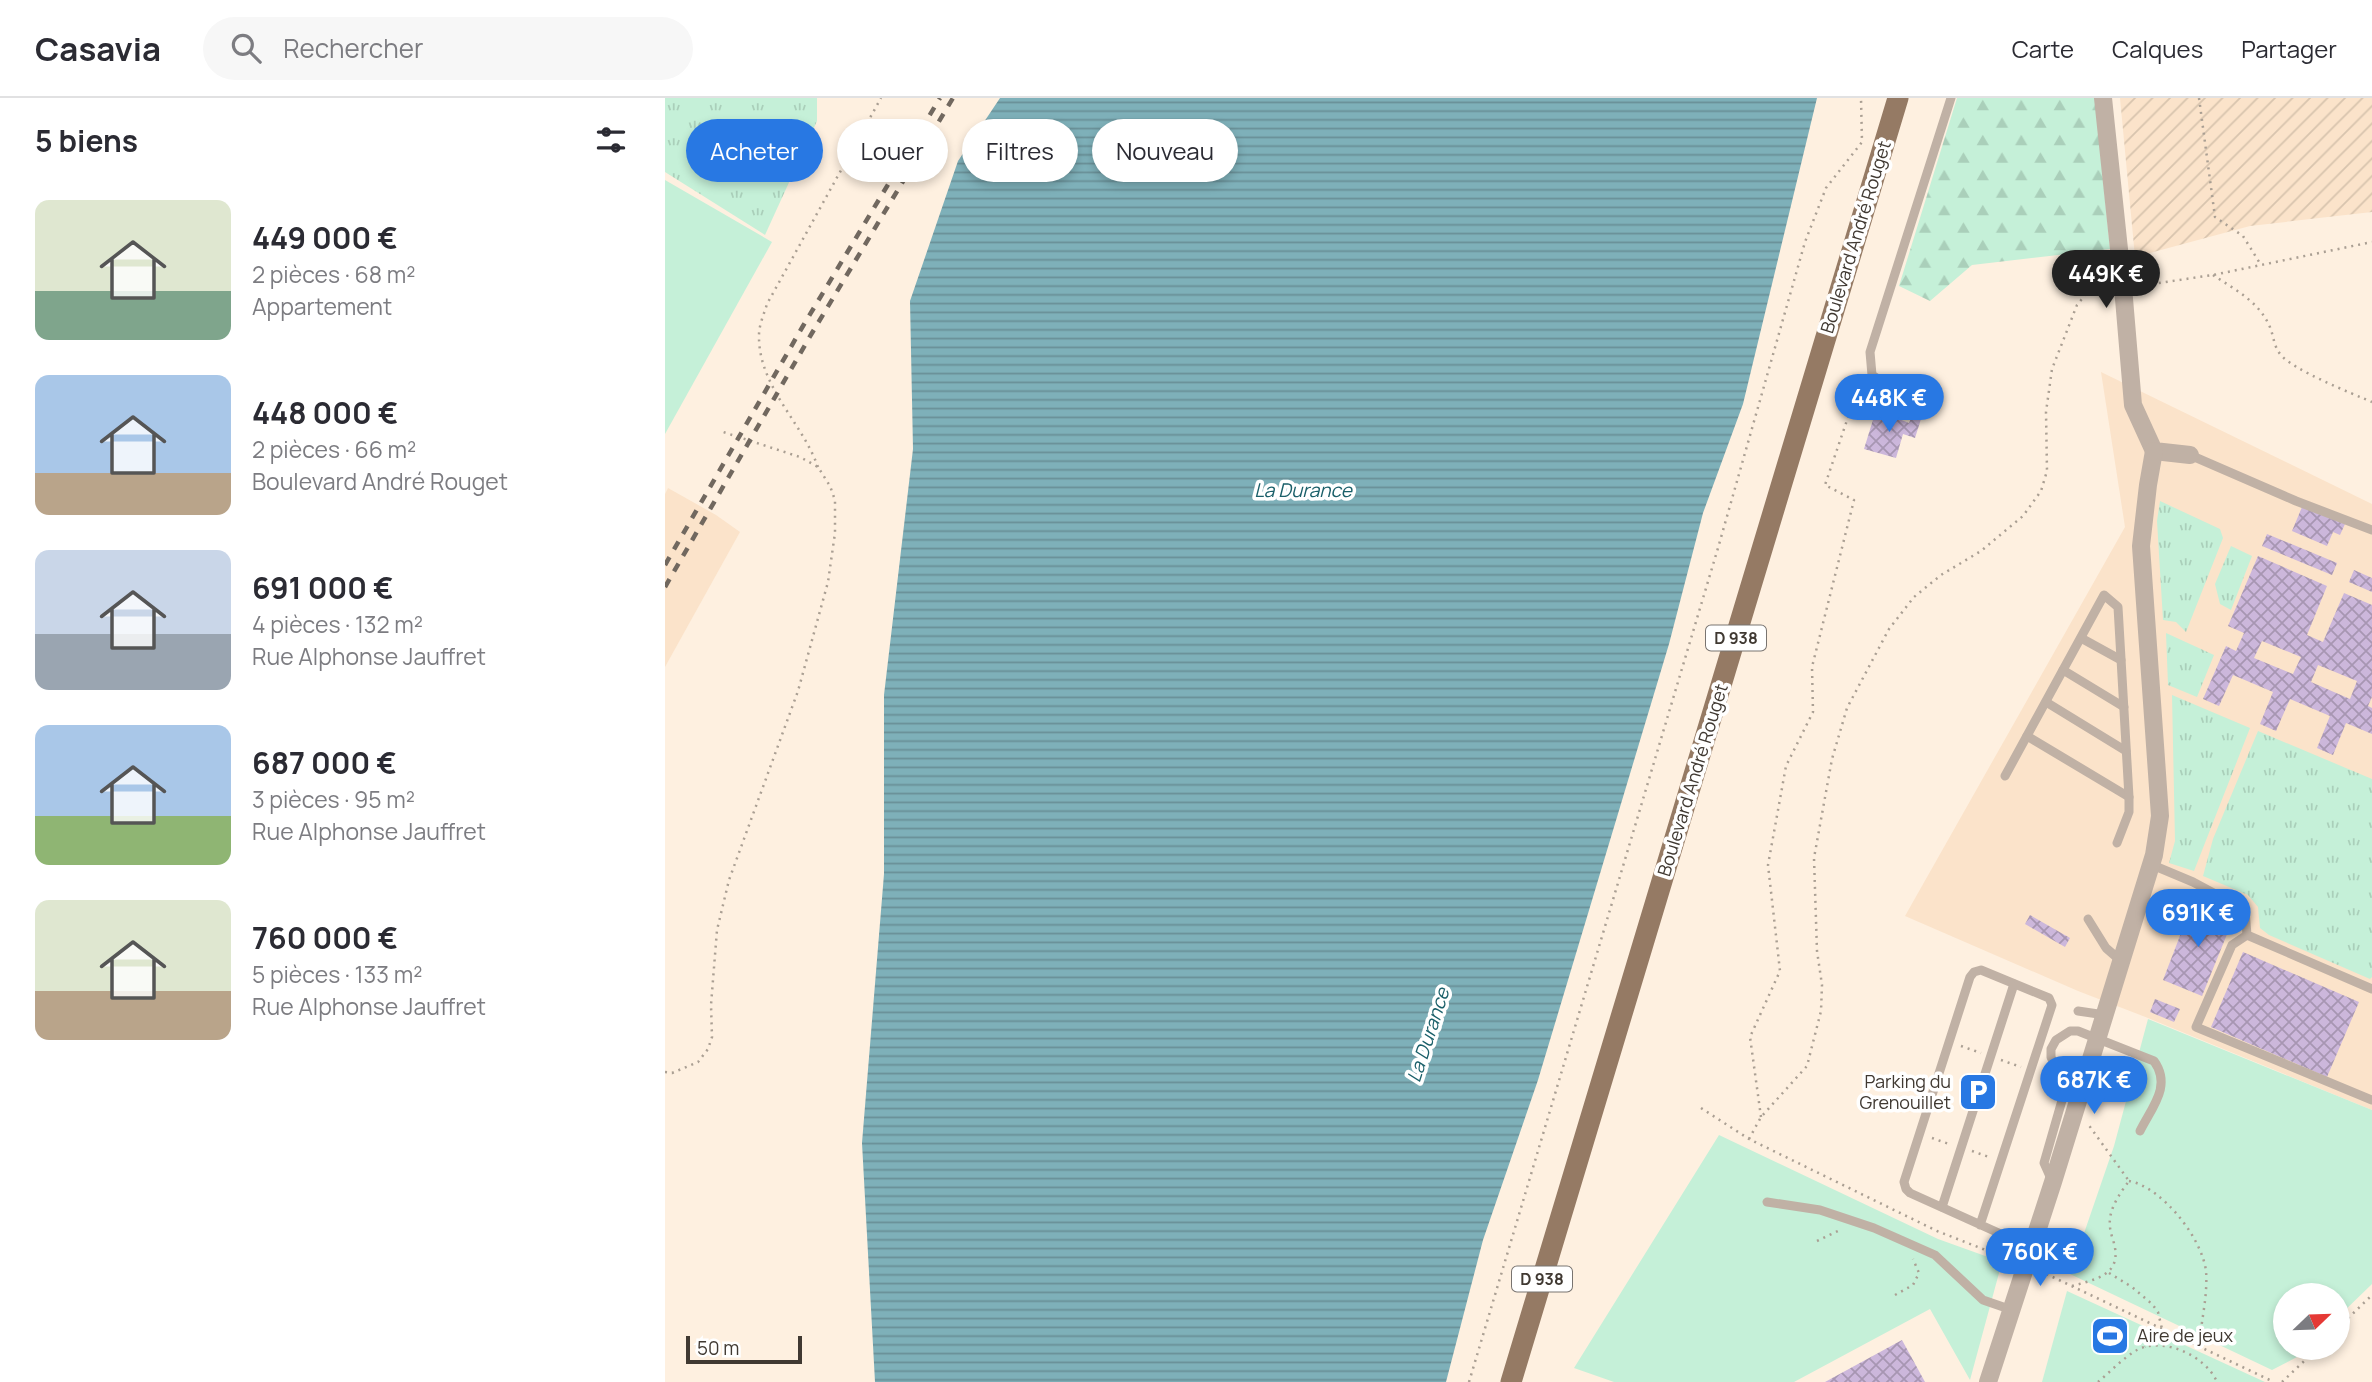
<!DOCTYPE html>
<html lang="fr">
<head>
<meta charset="utf-8">
<style>
	:root { --surface:#fff; --page:#f7f7f7; --text:#2b2b33; --muted:#7c7c81; --line:#e1e1e2; --accent:#2878e3 }
	body { margin:0; font-family:Manrope,sans-serif; background:var(--page); color:var(--text); height:100vh; display:flex; flex-direction:column; font-size:26px; white-space:nowrap }
	* { box-sizing:border-box; margin:0 }
	p { font-size:23px; color:var(--muted) }
	.icon { flex:none; width:38px; height:38px; fill:none; stroke:currentColor; stroke-width:2; stroke-linecap:round; stroke-linejoin:round }
	.map { position:relative; flex:1; overflow:hidden }
	.sheet { display:flex; flex-direction:column; background:var(--surface); width:665px }
	.sheet>* { flex:none }
	.top-card { position:absolute; left:21px; top:21px; width:665px; height:63px; display:flex; gap:14px }
	.needle { width:46px; rotate:67deg }
	.buttons { position:absolute; left:1608px; top:1185px; display:grid; gap:14px }
	.buttons a { display:grid; place-items:center; width:77px; height:77px; border-radius:50%; background:var(--surface); box-shadow:0 4px 10px #0003; font-size:35px }
	.scale { position:absolute; left:21px; bottom:18px; width:116px; box-sizing:border-box; padding-left:7px; border:4px solid #403932; border-top:0; font-size:19px; line-height:24px; white-space:nowrap; color:#403932; -webkit-text-stroke:5px #fff; paint-order:stroke }
	.price { position:absolute; translate:-50% -60px; padding:0 16px; border-radius:24px; background:var(--accent); color:#fff; font-size:23px; line-height:46px; filter:drop-shadow(0 2px 4px #0008) }
	.price::after { content:''; position:absolute; left:50%; top:42px; width:21px; height:16px; margin-left:-10px; background:inherit; clip-path:polygon(0 0,100% 0,50% 100%) }
	.price.active { background:#222; color:#fff }
	ul { padding:0; list-style:none }
	li { display:flex; align-items:center; gap:21px; height:175px; padding:0 35px }
	li span { display:grid; place-items:center; flex:none; width:196px; height:140px; border-radius:14px; color:#555 }
	li>.icon { margin-inline-start:auto }
	span .icon { width:84px; height:84px; fill:#fffc; stroke-width:1 }
	li b { font-size:30px }
	h2 { display:flex; justify-content:space-between; align-items:center; height:84px; padding:0 35px; font-size:30px }
	.pill { padding:0 24px; border-radius:32px; background:var(--surface); box-shadow:0 4px 10px #0003; font-size:24px; line-height:63px }
	.pill.active { background:var(--accent); color:#fff }
	header { display:flex; align-items:center; gap:42px; box-sizing:border-box; height:98px; padding:0 35px; background:var(--surface); border-bottom:2px solid var(--line) }
	header strong { font-size:33px }
	nav { display:flex; gap:38px; margin-inline-start:auto; font-size:24px }
	.search { width:490px; height:63px; background:var(--page); display:flex; align-items:center; gap:18px; box-sizing:border-box; padding:0 24px; border-radius:38px; color:var(--muted); font-size:26px }
	main { display:flex; flex:1; min-height:0 }
	.map>svg:first-child { display:block }
	.built { fill:#fbe3ca }
	.industrial { fill:url(#industrial-furrows) }
	.grass { fill:url(#grass-tufts) }
	.forest { fill:url(#forest-firs) }
	.park { fill:#c5f0d8 }
	.water { fill:url(#water-rules) }
	.building { fill:url(#building-cross-hatch); fill-rule:evenodd }
	.lines { fill:none; stroke-linecap:round; stroke-linejoin:round }
	.path { stroke:#aa9f93; stroke-width:2.5; stroke-dasharray:2 5; stroke-linecap:butt }
	.lane { stroke:#c0b1a5; stroke-width:9 }
	.street { stroke:#c0b1a5; stroke-width:18 }
	.primary { stroke:#957a64; stroke-width:21 }
	.rail { stroke:#71685f; stroke-width:4.5; stroke-dasharray:9 9; stroke-linecap:butt }
	.labels { text-anchor:middle; stroke-width:7; stroke-linejoin:round; paint-order:stroke }
	.shield { fill:#fff; stroke:#797470; stroke-width:2 }
	.shield-label { font-size:16px; font-weight:bold; fill:#403932 }
	.street-label { font-size:18px; fill:#403932; stroke:#fff }
	.poi-label { font-size:18px; fill:#403932; stroke:#fff; text-anchor:end }
	.water-label { font-size:19px; font-style:italic; fill:#1b606a; stroke:#fff }
</style>
</head>
<body>
<header>
<strong>Casavia</strong>
<div class="search"><svg class="icon" aria-label="search" viewBox="0 0 24 24"><circle cx="10" cy="10" r="6"/><path d="M15 15l6 6"/></svg>Rechercher</div>
<nav><a>Carte</a><a>Calques</a><a>Partager</a></nav>
</header>
<main>
<section class="sheet">
<h2>5 biens<svg class="icon" aria-label="filters" viewBox="0 0 24 24"><path d="M4 7h16M4 17h16"/><circle cx="9" cy="7" r="2"/><circle cx="15" cy="17" r="2"/></svg></h2>
<ul>
<li><span style="background:linear-gradient(#dfe7d0 65%,#7fa58c 0)"><svg class="icon" aria-label="home" viewBox="0 0 24 24"><path d="M3 11l9-7 9 7M6 9v11h12V9"/></svg></span><div><b>449 000 €</b><p>2 pièces · 68 m²</p><p>Appartement</p></div></li>
<li><span style="background:linear-gradient(#a9c7e8 70%,#b9a48a 0)"><svg class="icon" aria-label="home" viewBox="0 0 24 24"><path d="M3 11l9-7 9 7M6 9v11h12V9"/></svg></span><div><b>448 000 €</b><p>2 pièces · 66 m²</p><p>Boulevard André Rouget</p></div></li>
<li><span style="background:linear-gradient(#c9d6e8 60%,#9aa5b1 0)"><svg class="icon" aria-label="home" viewBox="0 0 24 24"><path d="M3 11l9-7 9 7M6 9v11h12V9"/></svg></span><div><b>691 000 €</b><p>4 pièces · 132 m²</p><p>Rue Alphonse Jauffret</p></div></li>
<li><span style="background:linear-gradient(#a9c7e8 65%,#8fb573 0)"><svg class="icon" aria-label="home" viewBox="0 0 24 24"><path d="M3 11l9-7 9 7M6 9v11h12V9"/></svg></span><div><b>687 000 €</b><p>3 pièces · 95 m²</p><p>Rue Alphonse Jauffret</p></div></li>
<li><span style="background:linear-gradient(#dfe7d0 65%,#b9a48a 0)"><svg class="icon" aria-label="home" viewBox="0 0 24 24"><path d="M3 11l9-7 9 7M6 9v11h12V9"/></svg></span><div><b>760 000 €</b><p>5 pièces · 133 m²</p><p>Rue Alphonse Jauffret</p></div></li>
</ul>
</section>
<div class="map">
<svg width="1707" height="1284" viewBox="0 0 1707 1284">
	<defs>
		<pattern id="industrial-furrows" width="10" height="10" patternUnits="userSpaceOnUse" patternTransform="scale(1.75)"><rect width="10" height="10" fill="#fbe3ca"/><path d="M-1 1l2-2M0 10L10 0M9 11l2-2" fill="none" stroke="#d8c4ae"/></pattern>
		<pattern id="grass-tufts" width="24" height="20" patternUnits="userSpaceOnUse" patternTransform="scale(1.75)"><rect width="24" height="20" fill="#c5f0d8"/><path d="M3 7l-1-3M5 7V3M7 7l1-3M15 17l-1-3M17 17v-4M19 17l1-3" fill="none" stroke="#aacfba"/></pattern>
		<pattern id="forest-firs" width="22" height="20" patternUnits="userSpaceOnUse" patternTransform="scale(1.75)"><rect width="22" height="20" fill="#c5f0d8"/><path d="M5 1l3.5 6h-7zM16 11l3.5 6h-7z" fill="#aacfba"/></pattern>
		<pattern id="water-rules" width="6" height="5" patternUnits="userSpaceOnUse" patternTransform="scale(1.75)"><rect width="6" height="5" fill="#7eb0b9"/><path d="M0 2.5h6" fill="none" stroke="#699097"/></pattern>
		<pattern id="building-cross-hatch" width="8" height="8" patternUnits="userSpaceOnUse" patternTransform="scale(1.75)"><rect width="8" height="8" fill="#ccb7db"/><path d="M0 0l8 8M0 8l8-8" fill="none" stroke="#a796b2"/></pattern>
	</defs>
	<rect width="100%" height="100%" fill="#fef0e0"/>
	<g class="built">
		<path d="M1436 274 1707 406V1012L1483 920 1413 893 1240 818 1460 429Z"/>
		<path d="M3 390 51 417 75 434 0 569V396Z"/>
	</g>
	<path class="industrial" d="M1455 0H1707V114L1585 128 1470 159Z"/>
	<g class="grass">
		<path d="M0 0H152V23L100 137 0 74Z"/>
		<path d="M1495 403 1555 431 1558 440 1521 534 1511 524 1498 522 1492 423Z"/>
		<path d="M1566 448 1587 458 1566 512 1555 506 1550 486Z"/>
		<path d="M1501 535 1549 557 1532 599 1503 587Z"/>
		<path d="M1507 597 1585 630 1529 773 1504 765 1510 743Z"/>
		<path d="M1593 633 1707 681V879L1705 881 1604 837 1595 830 1593 809 1583 797 1538 778 1548 741Z"/>
	</g>
	<path class="forest" d="M1292 0H1430L1445 151 1307 167 1265 203 1234 188Z"/>
	<g class="park">
		<path d="M0 82 107 144 0 336Z"/>
		<path d="M1483 921 1707 1012V1186L1673 1219V1197H1620V1250H1642L1632 1259 1607 1272 1405 1176 1449 1048Z"/>
		<path d="M1054 1037 1273 1141 1337 1164 1305 1282 1265 1211 1129 1284H949L909 1270Z"/>
		<path d="M1402 1193 1600 1284H1377Z"/>
	</g>
	<path class="water" d="M335 0H1152L1078 306 1038 415 1004 546 873 982 818 1142 781 1284H210L197 1045 219 776V597L248 351 245 203 293 63Z"/>
	<g class="building">
		<path d="M1211 312 1244 325 1247 318 1256 321 1250 340 1238 336 1231 360 1199 351Z"/>
		<path d="M1637 409 1680 426 1675 437 1668 434 1662 448 1627 433Z"/>
		<path d="M1602 436 1672 465 1667 477 1597 448Z"/>
		<path d="M1593 458 1662 488 1642 537 1658 544 1679 495 1707 507V599L1703 608 1707 610V636L1681 625 1668 657 1652 650 1665 618 1625 601 1611 633 1595 626 1608 594 1568 577 1554 608 1538 601 1561 548 1571 553 1579 535 1563 528ZM1597 543 1636 559 1628 576 1589 560ZM1653 567 1692 583 1685 601 1646 584Z"/>
		<path d="M1689 472 1707 480V494L1684 484Z"/>
		<path d="M1528 804 1569 819 1537 898 1498 882Z"/>
		<path d="M1365 817 1405 840 1400 849 1360 826Z"/>
		<path d="M1578 854 1694 904 1662 979 1546 929Z"/>
		<path d="M1490 901 1515 911 1509 924 1485 914Z"/>
		<path d="M1237 1242 1260 1284H1160Z"/>
	</g>
	<g class="lines">
		<g class="path">
			<path d="M1534 0 1550 119 1578 138 1596 167"/>
			<path d="M1548 177C1569 191 1593 203 1604 227 1609 237 1608 248 1616 257 1628 272 1686 295 1707 304"/>
			<path d="M1473 188 1548 177 1707 144"/>
			<path d="M153 369C137 324 93 288 94 237 94 227 99 216 102 206L216 0"/>
			<path d="M1296 948 1316 955"/>
			<path d="M1336 962 1356 969"/>
			<path d="M0 974 7 975 33 964 43 951 47 939 46 907 52 832 64 782 133 593 163 484 170 435V402L165 388 153 369 135 359 55 333"/>
			<path d="M1036 1010 1084 1041 1272 1133 1346 1162"/>
			<path d="M1096 1019 1085 939 1115 873 1103 767 1121 668 1148 614 1147 569 1189 402 1160 387 1196 281"/>
			<path d="M1267 1040 1284 1046"/>
			<path d="M1084 1041 1096 1019 1142 968 1156 913 1157 887 1152 853 1149 760 1167 661 1182 610 1224 531 1249 499 1276 477 1316 453 1358 418 1376 393 1382 373 1381 314 1387 271 1412 207 1421 196 1432 191 1442 190"/>
			<path d="M1307 1053 1324 1059"/>
			<path d="M1464 1083C1497 1089 1537 1140 1541 1173 1543 1197 1536 1224 1534 1248"/>
			<path d="M1152 1143 1175 1132"/>
			<path d="M1375 1173 1609 1284"/>
			<path d="M1444 1175 1467 1189 1487 1206 1493 1214 1497 1231 1480 1249"/>
			<path d="M1407 1188C1428 1182 1455 1178 1450 1150 1449 1143 1445 1135 1445 1128 1443 1112 1455 1095 1464 1083L1423 1026"/>
			<path d="M1230 1197 1248 1187 1254 1175 1248 1161"/>
			<path d="M1673 1230 1707 1197"/>
			<path d="M804 1284 1053 450 1140 144 1161 90 1197 44 1196 0"/>
			<path d="M1433 1284C1445 1274 1458 1260 1472 1252 1498 1238 1541 1258 1552 1284"/>
			<path d="M1617 1284 1653 1250"/>
		</g>
		<g class="lane">
			<path d="M1245 294 1219 285 1207 277 1205 254 1286 0"/>
			<path d="M1525 357 1631 403 1707 432"/>
			<path d="M1416 540 1456 562"/>
			<path d="M1398 572 1459 609"/>
			<path d="M1381 604 1461 653"/>
			<path d="M1362 638 1464 699"/>
			<path d="M1340 678 1439 497 1453 509 1464 699V714L1452 745"/>
			<path d="M1485 766 1528 784 1580 812 1582 837 1707 891"/>
			<path d="M1423 821 1441 850 1456 863"/>
			<path d="M1582 837 1567 847 1531 929 1707 1002"/>
			<path d="M1413 913 1440 917"/>
			<path d="M1387 1083 1379 1065 1400 992 1386 959V951L1391 942 1405 933H1413L1489 963C1507 988 1487 1009 1475 1033"/>
			<path d="M1102 1104 1155 1112 1209 1130 1270 1157 1318 1202 1347 1212"/>
			<path d="M1277 1109 1349 886"/>
			<path d="M1315 1127 1387 907 1384 900 1316 872 1309 874 1305 879 1239 1084 1241 1091 1245 1095 1367 1150"/>
		</g>
		<g class="street">
			<path d="M1438 0 1458 189 1468 307 1489 353 1525 357"/>
			<path d="M1323 1284 1388 1084 1489 757 1495 718 1476 448 1483 387 1489 353"/>
		</g>
		<path class="primary" d="M846 1284 1233 0"/>
		<g class="rail">
			<path d="M0 467 138 228 275 0"/>
			<path d="M0 489 147 235 288 0"/>
		</g>
	</g>
	<defs>
		<symbol id="parking-square" viewBox="-11 -11 22 22"><rect x="-9" y="-9" width="18" height="18" rx="4" fill="#2878e3" stroke="#fff"/><path d="M-3.5-5.5H1a3.5 3.5 0 0 1 0 7H-1V5.5H-3.5ZM-1-3.4V-.6H.8a1.4 1.4 0 0 0 0-2.8Z" fill="#fff"/></symbol>
		<symbol id="stadium-square" viewBox="-11 -11 22 22"><rect x="-9" y="-9" width="18" height="18" rx="4" fill="#2878e3" stroke="#fff"/><path d="M0-5a6.5 5 0 1 0 0 10a6.5 5 0 1 0 0-10ZM-3.5-1.8h7v3.6h-7Z" fill="#fff"/></symbol>
	</defs>
	<g fill-rule="evenodd">
		<use href="#parking-square" x="1291" y="972" width="44" height="44"/>
		<use href="#stadium-square" x="1423" y="1216" width="44" height="44"/>
	</g>
	<g class="labels">
		<g class="shield">
			<rect x="1041" y="527.5" width="60" height="25" rx="5"/>
			<rect x="847" y="1168.5" width="60" height="25" rx="5"/>
		</g>
		<g class="shield-label">
			<text x="1071" y="546">D 938</text>
			<text x="877" y="1187">D 938</text>
		</g>
		<g class="street-label">
			<text transform="translate(1191 139) rotate(-73)" y="6">Boulevard André Rouget</text>
			<text transform="translate(1028 682) rotate(-73)" y="6">Boulevard André Rouget</text>
		</g>
		<g class="poi-label">
			<text x="1286" y="990">Parking du<tspan x="1286" dy="21">Grenouillet</tspan></text>
			<text x="1472" y="1244" text-anchor="start">Aire de jeux</text>
		</g>
		<g class="water-label">
			<text x="638" y="399">La Durance</text>
			<text transform="translate(763 937) rotate(-72)" y="7">La Durance</text>
		</g>
	</g>
</svg>
<div class="buttons">
<a><svg class="needle" viewBox="-14 -14 28 28"><path d="M0-13l5 13h-10z" fill="#e53935"/><path d="M0 13l5-13h-10z" fill="#7c7c81"/></svg></a>
</div>
<div class="scale">50 m</div>
<b class="price active" style="left:1441px;top:212px">449K €</b>
<b class="price" style="left:1224px;top:336px">448K €</b>
<b class="price" style="left:1533px;top:851px">691K €</b>
<b class="price" style="left:1429px;top:1018px">687K €</b>
<b class="price" style="left:1375px;top:1190px">760K €</b>
<div class="top-card">
<a class="pill active">Acheter</a>
<a class="pill">Louer</a>
<a class="pill">Filtres</a>
<a class="pill">Nouveau</a>
</div>
</div>
</main>
</body>
</html>
